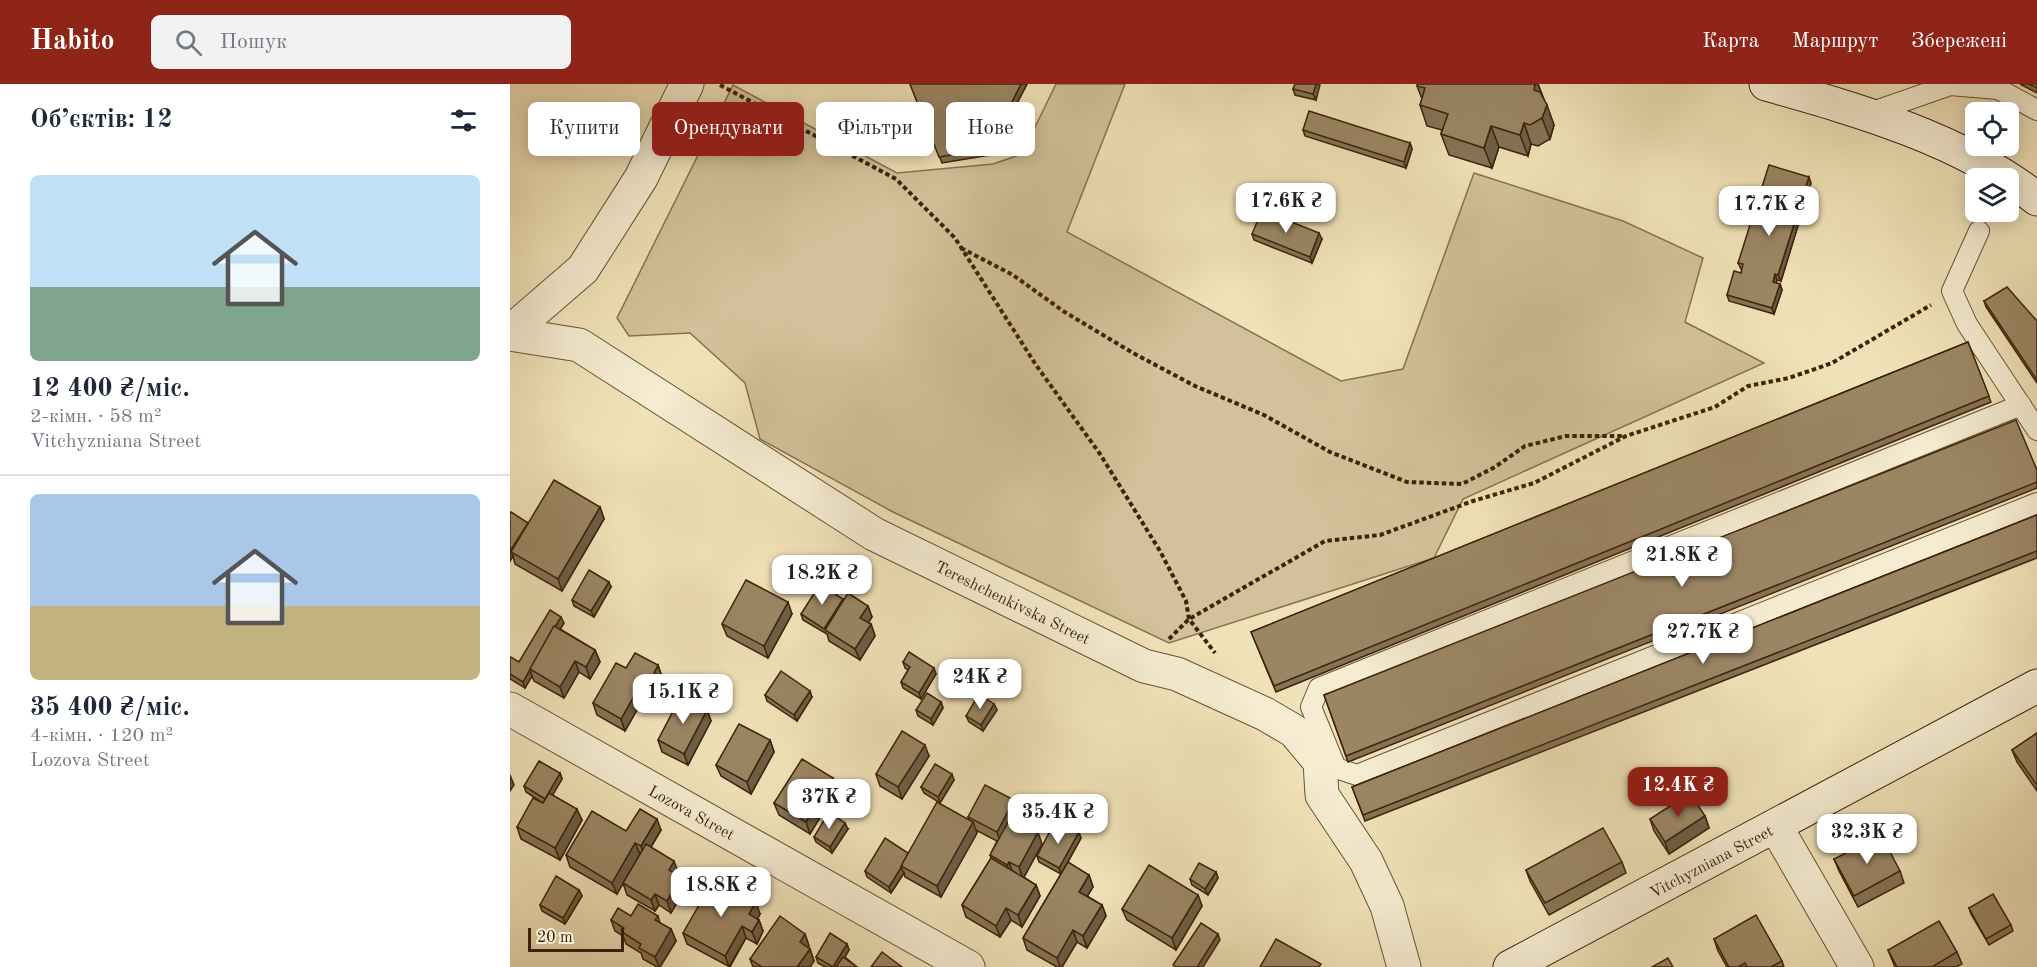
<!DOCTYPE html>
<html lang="uk">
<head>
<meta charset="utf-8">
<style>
	:root { --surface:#fff; --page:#f2f2f3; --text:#1f2937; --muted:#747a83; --line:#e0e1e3; --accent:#8f2418 }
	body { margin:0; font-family:"Old Standard TT",serif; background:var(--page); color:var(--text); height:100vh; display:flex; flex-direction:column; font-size:22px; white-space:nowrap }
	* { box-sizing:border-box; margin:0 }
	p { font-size:20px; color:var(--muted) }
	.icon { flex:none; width:33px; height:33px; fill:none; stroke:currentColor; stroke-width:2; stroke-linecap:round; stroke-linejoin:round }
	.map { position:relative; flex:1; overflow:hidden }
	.drawer { display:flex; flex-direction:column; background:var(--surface); width:510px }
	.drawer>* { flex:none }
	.hud { position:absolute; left:18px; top:18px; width:570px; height:54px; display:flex; gap:12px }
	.fabs { position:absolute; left:1455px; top:18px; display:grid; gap:12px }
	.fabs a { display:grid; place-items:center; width:54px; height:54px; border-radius:9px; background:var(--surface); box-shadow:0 3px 15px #0003; font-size:30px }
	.scale { position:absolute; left:18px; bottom:15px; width:96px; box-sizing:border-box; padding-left:6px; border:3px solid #3e220a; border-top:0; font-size:16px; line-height:21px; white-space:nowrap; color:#3e220a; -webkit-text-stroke:4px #f5ecd1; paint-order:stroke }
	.price { position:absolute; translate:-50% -51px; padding:0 14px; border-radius:12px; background:#fff; color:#222; font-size:20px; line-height:39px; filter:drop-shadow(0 2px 3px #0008) }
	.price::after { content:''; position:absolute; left:50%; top:36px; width:18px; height:14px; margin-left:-9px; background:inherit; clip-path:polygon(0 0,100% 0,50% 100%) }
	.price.active { background:var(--accent); color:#fff }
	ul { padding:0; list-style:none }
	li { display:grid; align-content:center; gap:12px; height:318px; padding:0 30px }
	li+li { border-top:2px solid var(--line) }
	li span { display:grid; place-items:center; height:186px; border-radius:9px; color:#555 }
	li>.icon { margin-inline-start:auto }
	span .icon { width:108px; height:108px; fill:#fffc; stroke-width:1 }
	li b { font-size:26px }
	h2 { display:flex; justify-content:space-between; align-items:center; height:72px; padding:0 30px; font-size:26px }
	.tag { padding:0 21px; border-radius:9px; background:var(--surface); box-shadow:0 3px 15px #0003; font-size:21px; line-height:54px }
	.tag.active { background:var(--accent); color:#fff }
	header { display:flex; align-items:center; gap:36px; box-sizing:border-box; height:84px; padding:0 30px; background:var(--accent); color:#fff }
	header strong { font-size:28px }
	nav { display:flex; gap:33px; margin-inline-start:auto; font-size:21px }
	.search { width:420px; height:54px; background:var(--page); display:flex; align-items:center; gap:15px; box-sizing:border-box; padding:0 21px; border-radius:9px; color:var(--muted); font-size:22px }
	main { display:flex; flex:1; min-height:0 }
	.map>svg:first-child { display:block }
	.green { fill:#d2c19a; stroke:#887252; stroke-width:1.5 }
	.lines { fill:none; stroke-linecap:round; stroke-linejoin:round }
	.lane-casing { stroke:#6a5236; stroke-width:22 }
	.street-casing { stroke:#6a5236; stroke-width:35 }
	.secondary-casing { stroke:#3e220a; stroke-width:35 }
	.path { stroke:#3e220a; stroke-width:4; stroke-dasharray:4.5 3; stroke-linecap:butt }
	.lane { stroke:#f5ecd1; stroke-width:20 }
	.street { stroke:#f5ecd1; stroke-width:33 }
	.secondary { stroke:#f5ecd1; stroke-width:33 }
	.wall { fill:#857356; stroke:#3e220a; stroke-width:1.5 }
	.shaded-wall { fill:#6c5e46; stroke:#3e220a; stroke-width:1.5 }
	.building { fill:#9b8664; stroke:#3e220a; stroke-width:1.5 }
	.labels { text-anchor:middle; stroke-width:6; stroke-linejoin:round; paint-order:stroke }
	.street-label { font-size:16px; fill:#3e220a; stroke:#f5ecd1 }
</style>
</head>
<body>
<header>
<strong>Habito</strong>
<div class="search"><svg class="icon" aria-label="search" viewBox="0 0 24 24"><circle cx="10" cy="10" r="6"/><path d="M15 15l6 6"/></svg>Пошук</div>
<nav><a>Карта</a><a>Маршрут</a><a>Збережені</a></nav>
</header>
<main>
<section class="drawer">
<h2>Об’єктів: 12<svg class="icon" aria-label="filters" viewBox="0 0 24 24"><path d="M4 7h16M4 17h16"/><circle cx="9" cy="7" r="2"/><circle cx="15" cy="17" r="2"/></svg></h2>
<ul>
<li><span style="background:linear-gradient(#bfe0f5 60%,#7fa58c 0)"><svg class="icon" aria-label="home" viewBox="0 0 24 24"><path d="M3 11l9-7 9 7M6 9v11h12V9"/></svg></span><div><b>12 400 ₴/міс.</b><p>2-кімн. · 58 m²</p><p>Vitchyzniana Street</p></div></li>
<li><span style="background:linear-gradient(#a9c7e8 60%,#c2b280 0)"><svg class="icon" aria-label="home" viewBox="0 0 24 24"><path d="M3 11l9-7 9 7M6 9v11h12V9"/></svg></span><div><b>35 400 ₴/міс.</b><p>4-кімн. · 120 m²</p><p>Lozova Street</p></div></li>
</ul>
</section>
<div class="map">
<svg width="1527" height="883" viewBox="0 0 1527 883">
	<rect width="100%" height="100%" fill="#f0e2b8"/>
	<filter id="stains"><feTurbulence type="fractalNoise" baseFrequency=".00333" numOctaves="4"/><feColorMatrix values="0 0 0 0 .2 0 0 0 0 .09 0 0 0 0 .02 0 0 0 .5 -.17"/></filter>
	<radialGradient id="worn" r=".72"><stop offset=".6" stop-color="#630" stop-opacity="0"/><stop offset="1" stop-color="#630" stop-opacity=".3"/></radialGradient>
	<path class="green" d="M546 0H615L557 148 831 297 893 285 964 89 1113 137 1193 174 1175 238 1254 279 953 415 924 474 659 559 383 428 250 355 235 299 180 249 119 252 107 234 223 1 387 89 483 80 512 70Z"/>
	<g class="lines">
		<defs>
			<g id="lane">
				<path d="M1357 30 1440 1 1488 5 1527 26"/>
				<path d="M1469 147 1442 207 1457 240 1527 346"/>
				<path d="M1511 321 809 604 801 623 826 684 847 691 1527 419"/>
			</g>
			<g id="street">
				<path d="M0 248 73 185 131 94 177 0"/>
				<path d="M0 250 69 261 364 450 634 582 667 590 755 630 784 647 810 678 812 711 856 777 877 822 894 883"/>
				<path d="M0 625 458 883"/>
				<path d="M1266 743 1347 883"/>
			</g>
			<g id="secondary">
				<path d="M1256 0C1348 26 1451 55 1527 115"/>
				<path d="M1000 883 1527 602"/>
			</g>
		</defs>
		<use href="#lane" class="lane-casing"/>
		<use href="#street" class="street-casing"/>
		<use href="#secondary" class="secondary-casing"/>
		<g class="path">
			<path d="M210 1 386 95 445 154 526 281 590 370 650 467 676 517 679 535 705 569"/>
			<path d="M451 164 503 191 553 227 623 269 685 302 754 331 820 368 897 398 952 400 985 383 1015 362 1056 352H1113"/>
			<path d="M659 555 679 535 815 457 870 451 963 417 1024 399 1116 352 1205 323 1238 302 1279 294 1322 279 1421 221"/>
		</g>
		<use href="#lane" class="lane"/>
		<use href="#street" class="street"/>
		<use href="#secondary" class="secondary"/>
	</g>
	<g class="wall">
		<path d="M400 0H517L480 71 432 79Z"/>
		<path d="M785 0H809L806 16 785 11 783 5Z"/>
		<path d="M1028 0 1044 41 1040 55 1028 62 1021 60 1018 72 989 63 982 84 939 71 931 50 932 46 917 42 910 21 912 15 907 2Z"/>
		<path d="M1510 0H1527V9Z"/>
		<path d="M793 46 900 59 902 65 896 84 795 52Z"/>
		<path d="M1301 99 1271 197 1267 196 1266 199 1270 200 1272 206 1264 230 1219 217 1217 211 1231 189 1232 185H1231L1228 179Z"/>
		<path d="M742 150 812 155 802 179 744 156Z"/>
		<path d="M1474 217 1527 237V299L1476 223Z"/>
		<path d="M1458 258 1481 318 766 608 741 548Z"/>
		<path d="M1527 386V404L838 678 814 611Z"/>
		<path d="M90 423 94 435 52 507 5 480 3 472 0 477V430L18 439Z"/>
		<path d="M1527 431V474L855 737 842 703Z"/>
		<path d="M101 503 84 533 64 522 62 516Z"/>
		<path d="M333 515 358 522 362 533 358 539 361 540 365 552 350 576 319 557 317 550 293 536 291 530Z"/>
		<path d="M282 530 258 574 217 552 212 540Z"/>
		<path d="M54 539 50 545 85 566 90 578 80 595 69 588 54 614 24 597 22 592 15 604 0 595V575L9 578Z"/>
		<path d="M393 578 426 590 411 615 393 604 391 598 398 586 395 584Z"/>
		<path d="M148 581 156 605 145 624 132 617 115 647 87 631 83 619 116 584Z"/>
		<path d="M255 611 302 613 287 637 257 617Z"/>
		<path d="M431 618 433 624 423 641 408 632 406 626Z"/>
		<path d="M484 620 487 626 473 647 459 638 456 632Z"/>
		<path d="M197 626 201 637 178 681 152 668 148 656Z"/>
		<path d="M1527 649V707L1507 678 1502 666Z"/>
		<path d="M260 656 264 668 241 710 211 692 206 681Z"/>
		<path d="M419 672 392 715 370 702 366 690Z"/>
		<path d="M50 689 52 695 42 711 72 736 50 776 11 755 7 743 33 719 16 708 14 702Z"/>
		<path d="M444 696 430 719 414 709 411 703Z"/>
		<path d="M327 705 300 750 269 731 264 719Z"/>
		<path d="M508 728 504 735 532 760 514 793 526 801 530 812 512 843 501 836 490 853 456 833 452 821 481 774 480 771 487 757 466 746 467 749 431 813 395 793 394 789 381 809 357 793 355 787 398 769 459 735 458 733Z"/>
		<path d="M1195 732 1199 744 1159 770 1144 747 1140 735Z"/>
		<path d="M338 745 322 769 306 758 304 753Z"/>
		<path d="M151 746 141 763 168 788 167 791 171 793 175 805 161 829 149 821 145 827 117 811 113 799 107 810 60 783 56 771 116 747Z"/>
		<path d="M548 749 571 754 557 780 579 791 583 803 577 812 592 821 596 832 577 864 567 858 552 883H547L517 866 513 854 551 790 529 778 527 772Z"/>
		<path d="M1324 775 1390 787 1394 799 1348 823 1329 787Z"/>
		<path d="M1112 778 1116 789 1039 831 1020 797 1016 786Z"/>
		<path d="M706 788 708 794 698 811 682 801 680 795Z"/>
		<path d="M69 806 72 812 55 840 32 827 30 821Z"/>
		<path d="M688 811 692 822 666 866 617 836 612 825Z"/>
		<path d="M1459 824 1501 841 1503 847 1479 861 1461 830Z"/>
		<path d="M250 830 247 835 249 836 253 847 247 860 236 854 220 883 177 860 173 849Z"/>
		<path d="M121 832H148L150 839 161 845 166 857 150 883H147L133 875 131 869 116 860 113 852 105 847 101 836Z"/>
		<path d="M295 850 299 862 298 864 300 865 304 877 300 883H243L240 875Z"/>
		<path d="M1204 855 1272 877 1274 883H1217L1208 867Z"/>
		<path d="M337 860 339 866 335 873 347 883H315L308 879 306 873Z"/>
		<path d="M1378 866 1447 868 1452 880 1446 883H1385Z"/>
	</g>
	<g class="shaded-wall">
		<path d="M511 0H517L480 71 478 65Z"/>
		<path d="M806 0H809L810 1 806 16 803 10Z"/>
		<path d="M1025 0H1028L1034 16 1024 6Z"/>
		<path d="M1037 21 1044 41 1040 55 1032 34Z"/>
		<path d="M1014 39 1021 60 1018 72 1010 51Z"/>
		<path d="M981 42 989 63 982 84 974 64Z"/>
		<path d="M900 59 902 65 896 84 894 78Z"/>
		<path d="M1299 93 1301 99 1271 197 1268 191Z"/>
		<path d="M809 149 812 155 802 179 800 173Z"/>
		<path d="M1265 190 1267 196 1265 204 1263 198Z"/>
		<path d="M1270 200 1272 206 1264 230 1262 224Z"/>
		<path d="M90 423 94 435 52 507 48 495Z"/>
		<path d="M18 439 1 468 3 472 0 477V467Z"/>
		<path d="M99 498 101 503 84 533 81 527Z"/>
		<path d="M278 518 282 530 258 574 254 562Z"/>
		<path d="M358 522 362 533 354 546 350 534Z"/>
		<path d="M51 533 54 539 25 588 20 585Z"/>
		<path d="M361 540 365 552 350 576 345 565Z"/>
		<path d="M85 566 90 578 80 595 76 583Z"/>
		<path d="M65 577 69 588 54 614 50 603Z"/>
		<path d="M148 581 156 605 145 624 141 613 144 589Z"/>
		<path d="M424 584 426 590 411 615 409 609Z"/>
		<path d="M20 586 22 592 15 604 13 598Z"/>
		<path d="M128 605 132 617 115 647 111 635Z"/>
		<path d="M300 607 302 613 287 637 284 631Z"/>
		<path d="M431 618 433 624 423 641 421 635Z"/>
		<path d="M484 620 487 626 473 647 471 641Z"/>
		<path d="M197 626 201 637 178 681 174 670Z"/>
		<path d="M260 656 264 668 241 710 237 698Z"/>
		<path d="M415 661 419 672 392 715 388 703Z"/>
		<path d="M50 689 52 695 37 721 35 715Z"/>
		<path d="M442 690 444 696 430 719 428 713Z"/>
		<path d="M0 691 4 701 0 707Z"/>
		<path d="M323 694 327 705 300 750 296 738Z"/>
		<path d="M504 716 508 728 491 760 487 748Z"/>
		<path d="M67 725 72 736 50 776 45 764Z"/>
		<path d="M1195 732 1199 744 1159 770 1155 758Z"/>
		<path d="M147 735 151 746 135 773 131 762Z"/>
		<path d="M463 738 467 749 431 813 427 802Z"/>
		<path d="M335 739 338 745 322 769 320 763Z"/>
		<path d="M528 748 532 760 513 795 509 783Z"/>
		<path d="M569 748 571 754 551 790 549 784Z"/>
		<path d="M125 759 130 770 107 810 102 799Z"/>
		<path d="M164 777 168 788 163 797 159 786Z"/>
		<path d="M499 778 503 789 502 793 497 781Z"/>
		<path d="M391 783 394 789 381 809 379 803Z"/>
		<path d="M706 788 708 794 698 811 695 805Z"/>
		<path d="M579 791 583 803 573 819 569 808Z"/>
		<path d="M171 793 175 805 161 829 157 817Z"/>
		<path d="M526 801 530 812 512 843 508 831Z"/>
		<path d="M69 806 72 812 55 840 53 834Z"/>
		<path d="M145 810 149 821 145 827 141 816Z"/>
		<path d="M688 811 692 822 666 866 662 854Z"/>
		<path d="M246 818 250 830 244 842 239 830Z"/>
		<path d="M592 821 596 832 577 864 573 852Z"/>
		<path d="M496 824 501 836 490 853 486 842Z"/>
		<path d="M249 836 253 847 247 860 242 848Z"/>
		<path d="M232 842 236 854 219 883 215 872Z"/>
		<path d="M161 845 166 857 150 883H149L145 873Z"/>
		<path d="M563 846 567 858 552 883H550L547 874Z"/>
		<path d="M295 850 299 862 294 869 290 858Z"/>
		<path d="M708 850 710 856 693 883H687Z"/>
		<path d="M337 860 339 866 329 883H323Z"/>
		<path d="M300 865 304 877 300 883H287Z"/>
	</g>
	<g class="building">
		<path d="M400 0H511L478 65 429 73Z"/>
		<path d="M785 0H806L803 10 783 5Z"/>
		<path d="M907 0H1025L1024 6 1030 8 1037 21 1032 34 1020 41 1014 39 1010 51 981 42 974 64 931 50 938 30 910 21 915 4 907 2Z"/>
		<path d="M1519 0H1527V4Z"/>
		<path d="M799 27 900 59 894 78 793 46Z"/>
		<path d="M1259 81 1299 93 1268 191 1265 190 1263 198 1270 200 1262 224 1217 211 1224 187 1231 189 1233 180 1228 179Z"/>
		<path d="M752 126 809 149 800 173 742 150Z"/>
		<path d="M1497 203 1527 237V296L1474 217Z"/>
		<path d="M1458 258 1479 312 764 602 741 548Z"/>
		<path d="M1506 336 1527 386V398L836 672 814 611Z"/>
		<path d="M44 396 90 423 48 495 1 468Z"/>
		<path d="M1 428 18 439 0 467V430Z"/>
		<path d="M1527 431V467L853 731 842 703Z"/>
		<path d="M79 486 99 498 81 527 62 516Z"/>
		<path d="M236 496 278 518 254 562 212 540Z"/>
		<path d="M310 500 333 515 314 545 291 530Z"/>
		<path d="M338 509 358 522 350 534 361 540 345 565 315 546Z"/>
		<path d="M40 526 51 533 45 543 44 542 13 598 0 590V575L1 573 9 578Z"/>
		<path d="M44 542 85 566 76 583 65 577 50 603 20 585Z"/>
		<path d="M399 568 424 584 409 609 391 598 400 583 393 578Z"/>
		<path d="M125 569 148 581 144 589 152 593 141 613 128 605 111 635 83 619 106 579 116 584Z"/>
		<path d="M271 587 300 607 284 631 255 611Z"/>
		<path d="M417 609 431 618 421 635 406 626Z"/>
		<path d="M469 610 484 620 471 641 456 632Z"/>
		<path d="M171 612 197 626 174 670 148 656Z"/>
		<path d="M229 640 260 656 237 698 206 681Z"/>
		<path d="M392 647 415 661 388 703 366 690Z"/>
		<path d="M1527 649V701L1502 666Z"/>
		<path d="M292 675 323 694 296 738 264 719Z"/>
		<path d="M29 677 50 689 35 715 14 702Z"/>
		<path d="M425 680 442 690 428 713 411 703Z"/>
		<path d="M475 701 504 716 487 748 458 733Z"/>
		<path d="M39 709 67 725 45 764 7 743 23 714 33 719Z"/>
		<path d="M1180 709 1195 732 1155 758 1140 735Z"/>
		<path d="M427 718 463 738 427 802 391 782Z"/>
		<path d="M130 725 147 735 131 762 125 759 102 799 56 771 82 727 116 747Z"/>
		<path d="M319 728 335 739 320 763 304 753Z"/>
		<path d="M501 733 528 748 509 783 499 778 497 781 480 771Z"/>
		<path d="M553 739 569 748 549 784 527 772 541 745 548 749Z"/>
		<path d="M1093 744 1112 778 1035 819 1016 786Z"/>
		<path d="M1371 751 1390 787 1344 812 1324 775Z"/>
		<path d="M375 754 398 769 391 782H392L379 803 355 787Z"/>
		<path d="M136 760 164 777 159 786 171 793 157 817 145 810 141 816 113 799Z"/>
		<path d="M481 774 526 801 508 831 496 824 486 842 452 821Z"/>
		<path d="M558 778 579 791 569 808 592 821 573 852 563 846 547 874 513 854Z"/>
		<path d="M689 779 706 788 695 805 680 795Z"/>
		<path d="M639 781 688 811 662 854 612 825Z"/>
		<path d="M46 792 69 806 53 834 30 821Z"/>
		<path d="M204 795 246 818 239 830 249 836 242 848 232 842 215 872 173 849Z"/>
		<path d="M1483 810 1501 841 1476 855 1459 824Z"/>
		<path d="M128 820 148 832 145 836 161 845 145 873 129 864 131 860 112 848 114 844 101 836 108 824 121 832Z"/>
		<path d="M1246 831 1272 877 1261 883H1237L1235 879 1228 883H1219L1204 855Z"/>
		<path d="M270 832 295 850 290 858 300 865 287 883H252L240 875Z"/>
		<path d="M1429 837 1447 868 1422 883H1387L1378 866Z"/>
		<path d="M691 839 708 850 687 883H666L663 881Z"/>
		<path d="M320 849 337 860 323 883 306 873Z"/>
		<path d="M766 855 811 880 809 883H750Z"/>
		<path d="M372 868 392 883H361Z"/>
		<path d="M333 873 347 883H326Z"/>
		<path d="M1158 874 1163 883H1142Z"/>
	</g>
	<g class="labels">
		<g class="street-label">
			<text transform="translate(503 518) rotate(26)" y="6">Tereshchenkivska Street</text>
			<text transform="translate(182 728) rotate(29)" y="6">Lozova Street</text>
			<text transform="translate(1201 777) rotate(-28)" y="6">Vitchyzniana Street</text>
		</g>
	</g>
	<rect width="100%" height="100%" filter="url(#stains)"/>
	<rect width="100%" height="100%" fill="url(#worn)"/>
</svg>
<div class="fabs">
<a><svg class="icon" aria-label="locate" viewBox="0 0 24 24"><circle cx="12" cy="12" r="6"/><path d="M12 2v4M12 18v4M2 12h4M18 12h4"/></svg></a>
<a><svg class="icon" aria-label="layers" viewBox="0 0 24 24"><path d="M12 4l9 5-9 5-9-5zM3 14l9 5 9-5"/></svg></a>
</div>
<div class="scale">20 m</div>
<b class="price" style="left:776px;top:150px">17.6K ₴</b>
<b class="price" style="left:1259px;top:153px">17.7K ₴</b>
<b class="price" style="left:1172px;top:504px">21.8K ₴</b>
<b class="price" style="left:312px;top:522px">18.2K ₴</b>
<b class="price" style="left:1193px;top:581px">27.7K ₴</b>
<b class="price" style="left:470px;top:626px">24K ₴</b>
<b class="price" style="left:173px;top:641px">15.1K ₴</b>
<b class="price active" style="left:1168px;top:734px">12.4K ₴</b>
<b class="price" style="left:319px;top:746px">37K ₴</b>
<b class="price" style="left:548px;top:761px">35.4K ₴</b>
<b class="price" style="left:1357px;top:781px">32.3K ₴</b>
<b class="price" style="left:211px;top:834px">18.8K ₴</b>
<div class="hud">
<a class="tag">Купити</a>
<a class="tag active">Орендувати</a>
<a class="tag">Фільтри</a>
<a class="tag">Нове</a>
</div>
</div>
</main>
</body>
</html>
